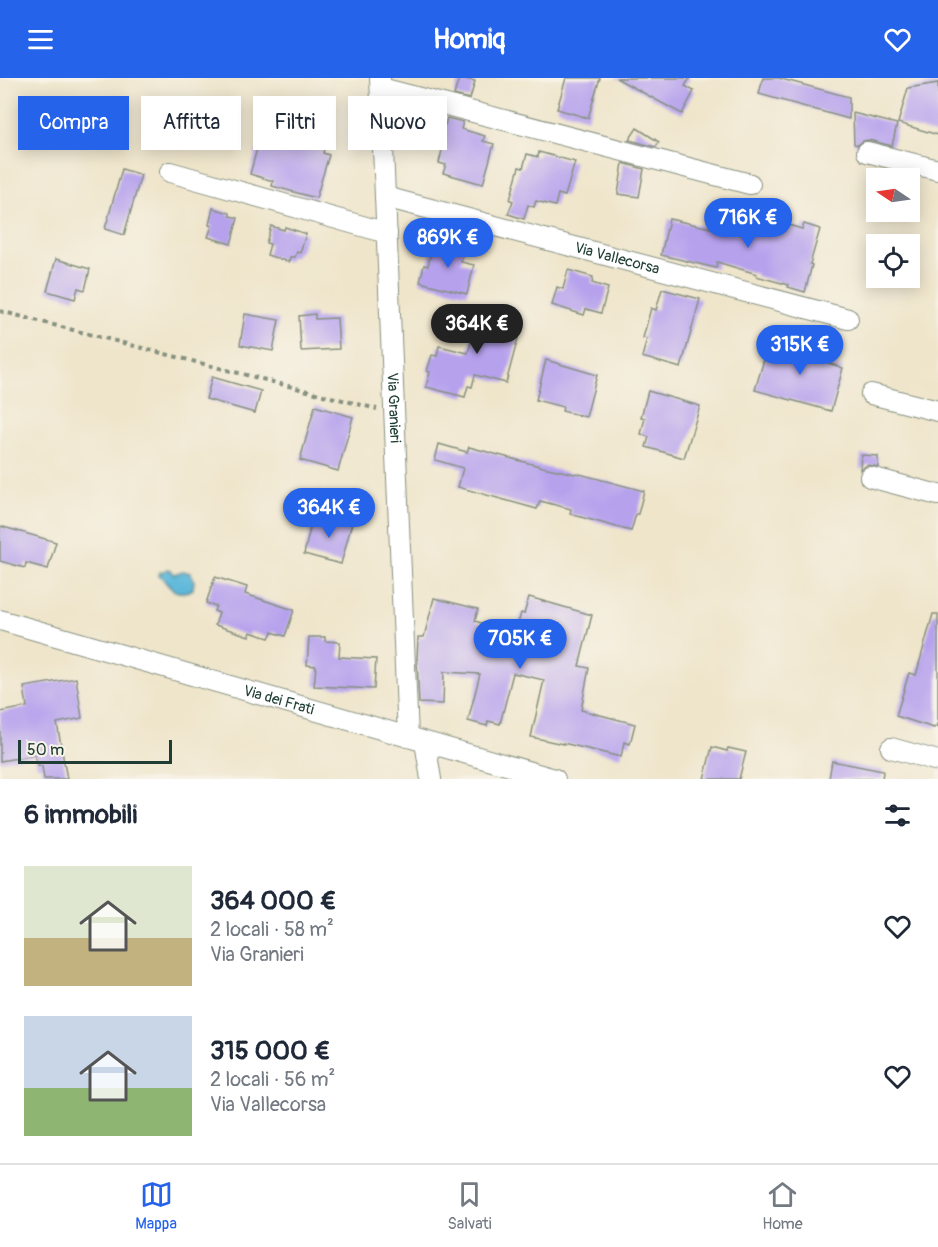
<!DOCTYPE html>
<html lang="it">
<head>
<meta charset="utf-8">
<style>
	:root { --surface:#fff; --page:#f6f6f7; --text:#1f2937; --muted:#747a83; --line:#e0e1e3; --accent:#2563eb }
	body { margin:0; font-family:Pangolin,sans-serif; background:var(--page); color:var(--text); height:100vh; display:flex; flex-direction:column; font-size:22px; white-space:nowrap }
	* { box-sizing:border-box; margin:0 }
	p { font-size:20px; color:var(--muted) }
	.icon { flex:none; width:33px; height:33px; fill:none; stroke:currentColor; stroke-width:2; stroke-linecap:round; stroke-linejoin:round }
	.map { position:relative; height:701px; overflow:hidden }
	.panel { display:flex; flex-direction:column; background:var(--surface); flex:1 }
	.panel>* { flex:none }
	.banner { position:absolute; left:18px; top:18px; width:600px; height:54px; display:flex; gap:12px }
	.needle { width:39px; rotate:283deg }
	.controls { position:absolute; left:866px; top:90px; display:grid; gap:12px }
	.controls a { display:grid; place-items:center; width:54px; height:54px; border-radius:0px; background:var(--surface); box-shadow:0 3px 15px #0003; font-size:30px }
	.scale { position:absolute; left:18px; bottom:15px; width:154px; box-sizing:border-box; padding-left:6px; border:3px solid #1f3d34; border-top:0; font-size:16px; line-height:21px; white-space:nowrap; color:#1f3d34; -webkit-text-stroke:4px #f7f3e8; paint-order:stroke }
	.price { position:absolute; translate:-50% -51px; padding:0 14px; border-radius:21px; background:var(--accent); color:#fff; font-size:20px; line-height:39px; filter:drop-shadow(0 2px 3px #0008) }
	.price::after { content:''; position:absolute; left:50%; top:36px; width:18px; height:14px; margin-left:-9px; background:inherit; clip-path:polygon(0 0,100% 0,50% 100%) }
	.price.current { background:#222; color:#fff }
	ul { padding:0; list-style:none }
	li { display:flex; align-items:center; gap:18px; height:150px; padding:0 24px }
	li span { display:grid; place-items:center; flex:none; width:168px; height:120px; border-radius:0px; color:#555 }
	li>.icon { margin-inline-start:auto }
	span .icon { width:72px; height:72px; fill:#fffc; stroke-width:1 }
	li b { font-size:26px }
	h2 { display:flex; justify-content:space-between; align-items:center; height:72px; padding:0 24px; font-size:26px }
	.chip { padding:0 21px; border-radius:0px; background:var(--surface); box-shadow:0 3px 15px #0003; font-size:21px; line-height:54px }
	.chip.current { background:var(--accent); color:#fff }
	header { display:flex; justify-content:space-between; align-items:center; height:78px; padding:0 24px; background:var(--accent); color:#fff; font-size:27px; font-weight:700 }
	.dock { display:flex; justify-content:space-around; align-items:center; height:84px; border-top:2px solid var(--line); background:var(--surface); font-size:16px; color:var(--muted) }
	.dock a { display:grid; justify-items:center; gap:3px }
	.dock .current { color:var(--accent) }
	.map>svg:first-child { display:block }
	.water { fill:#5bb7d9; stroke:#3d7a86; stroke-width:1.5 }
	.building { fill:#b6a1ed }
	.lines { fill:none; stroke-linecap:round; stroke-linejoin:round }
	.minor-casing { stroke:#879180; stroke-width:22 }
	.path { stroke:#879180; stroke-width:4; stroke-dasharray:4.5 4.5; stroke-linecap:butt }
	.minor { stroke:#fff; stroke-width:20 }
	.labels { text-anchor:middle; stroke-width:4.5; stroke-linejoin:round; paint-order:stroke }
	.street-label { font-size:15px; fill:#1f3d34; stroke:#f7f3e8 }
</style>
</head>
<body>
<header><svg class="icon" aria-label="menu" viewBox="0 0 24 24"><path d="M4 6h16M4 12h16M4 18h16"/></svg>Homiq<svg class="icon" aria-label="heart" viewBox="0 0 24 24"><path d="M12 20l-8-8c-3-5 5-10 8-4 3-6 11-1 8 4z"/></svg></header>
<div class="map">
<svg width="938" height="701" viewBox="0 0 938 701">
	<rect width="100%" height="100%" fill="#f7f3e8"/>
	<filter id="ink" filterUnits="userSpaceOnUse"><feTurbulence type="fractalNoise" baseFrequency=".0167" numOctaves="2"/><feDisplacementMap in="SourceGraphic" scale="12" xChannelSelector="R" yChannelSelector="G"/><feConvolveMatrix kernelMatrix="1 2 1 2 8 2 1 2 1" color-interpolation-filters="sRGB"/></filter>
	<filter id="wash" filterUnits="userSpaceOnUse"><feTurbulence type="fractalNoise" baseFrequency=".008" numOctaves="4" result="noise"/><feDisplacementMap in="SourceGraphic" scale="24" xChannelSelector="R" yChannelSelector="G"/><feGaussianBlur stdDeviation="1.35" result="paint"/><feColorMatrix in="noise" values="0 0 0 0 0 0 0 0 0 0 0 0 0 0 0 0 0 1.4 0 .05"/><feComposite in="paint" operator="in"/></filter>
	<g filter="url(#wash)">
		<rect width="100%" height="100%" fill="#efe5cb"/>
		<path class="water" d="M168 491 171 492 174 496 183 493 190 495 194 503 193 511C176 519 170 511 161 498L159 497 160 494H162Z"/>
		<g id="blocks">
			<g class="building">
				<path d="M459 0 475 3 470 21 454 17Z"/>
				<path d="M566 0H600L588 40 557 31Z"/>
				<path d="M616 0H690L685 8 694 13 682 36Z"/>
				<path d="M763 0H778L849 19V41L759 16Z"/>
				<path d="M938 5V57L898 45 908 10Z"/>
				<path d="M853 35 897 46 892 68 869 62 863 63 858 67 854 66Z"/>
				<path d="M447 40 463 44 461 51 485 58 483 63 494 66 483 106 443 95 446 87 439 85 442 72 425 67 432 43 445 47Z"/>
				<path d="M637 50 659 64 656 69 629 62Z"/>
				<path d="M260 60 284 66 285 63 300 67 302 60 325 67 323 75 329 77 316 120 272 108 273 103 250 96Z"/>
				<path d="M539 74 575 84 565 118 558 116 555 128 536 123 534 129 528 127 524 141 508 136 513 123 510 122 519 89 523 90 527 76 538 79Z"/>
				<path d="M623 85 644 91 639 119 618 116Z"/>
				<path d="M122 91 141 97 124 157 105 151Z"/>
				<path d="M213 130 230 135V138L238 140 231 166 208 159 212 148 209 147Z"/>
				<path d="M754 137 802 151 804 146 820 151 810 186 812 187 805 214 788 209 789 207 756 198 757 196 717 184 716 190 661 177 669 141 748 158Z"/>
				<path d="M271 148 284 152 285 149 306 156 300 175 297 174 295 179H290L289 184 267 177 270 166 266 165Z"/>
				<path d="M449 163 466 167 461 184 474 187 467 216 420 204 424 187 428 188 432 169 446 173Z"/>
				<path d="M56 181 90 191 85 212 78 210 75 221 47 213Z"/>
				<path d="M568 192 593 199 592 205 608 210 601 235 586 231 584 237 552 227 557 209 563 211Z"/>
				<path d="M662 211 700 221 681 290 642 279 647 261 643 260 651 230 656 232Z"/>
				<path d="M497 230 517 235 510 258 518 260 506 305 475 297 472 309 468 308 465 319 426 309 430 294 427 293 432 277 437 278 439 268 468 275 480 231 496 235Z"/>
				<path d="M245 236 279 242 273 273 240 267Z"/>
				<path d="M315 236V241L337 240 339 271 301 273 299 238Z"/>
				<path d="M785 265 830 278 828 285 843 290 831 333 755 312 768 268 783 272Z"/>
				<path d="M546 282 597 297 586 339 562 333 563 329 536 322Z"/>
				<path d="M212 299 261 313 255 335 206 321Z"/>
				<path d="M648 313 700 328 684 380 646 369 649 359 641 356 645 340 641 339Z"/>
				<path d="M315 328 353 339 338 393 300 382Z"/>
				<path d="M439 366 467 374 469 369 543 389 575 396 576 395 644 413 638 436H636L631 453 570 436 571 431 540 423 537 431 458 409 463 390 435 382Z"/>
				<path d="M861 377 878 378V389L867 387 860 392Z"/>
				<path d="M332 436 353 441 341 486 304 476 312 442 329 447Z"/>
				<path d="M0 448 56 464 48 491 26 485 25 490 0 483Z"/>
				<path d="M215 499 247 509 245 516 294 532 285 558 272 554 269 560 250 554 249 558 215 547 219 535 214 533 216 528 206 525Z"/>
				<path d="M529 519 592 537 579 588 589 590 581 632 635 646 630 666 624 664 621 679 563 665V666L531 659 544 602 513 595 500 646 488 643 487 648 468 643 480 596 444 594 443 626 419 625 417 582 418 559H424L434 520 478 531 475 543 515 556 521 535 524 536Z"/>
				<path d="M933 536H938V649L935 648 934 650 896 638 909 595 916 597Z"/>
				<path d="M309 559H325V563L340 564 339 579 376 581 374 611 314 608 316 588 307 587Z"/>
				<path d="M76 600 82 640 57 645 67 701H44L42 688H37L35 677 0 683V634L27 629 24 609Z"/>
				<path d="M712 669 727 673 728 670 746 674 739 701H704Z"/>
				<path d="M832 683 883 693 882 701H829Z"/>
			</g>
		</g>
	</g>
	<g filter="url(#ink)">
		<use href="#blocks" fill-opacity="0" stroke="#879180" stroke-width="1.5"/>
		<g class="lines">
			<defs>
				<g id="minor">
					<path id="s1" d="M380 0 408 659"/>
					<path d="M381 10 750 106"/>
					<path d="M867 74 938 92"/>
					<path d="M170 94 387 155"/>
					<path id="s2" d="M385 119 848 241"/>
					<path d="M871 316 938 333"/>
					<path d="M870 399 938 417"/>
					<path id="s3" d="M0 542 555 701"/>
					<path d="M425 664 431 701"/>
					<path d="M891 670 938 683"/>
				</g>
			</defs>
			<use href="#minor" class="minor-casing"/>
			<path class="path" d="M0 233 377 331"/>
			<use href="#minor" class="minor"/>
		</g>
	</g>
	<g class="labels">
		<g class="street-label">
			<text dy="5" stroke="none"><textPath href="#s2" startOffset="240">Via Vallecorsa</textPath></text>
			<text dy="5" stroke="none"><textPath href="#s1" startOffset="330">Via Granieri</textPath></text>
			<text dy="5" stroke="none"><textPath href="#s3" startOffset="290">Via dei Frati</textPath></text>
		</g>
	</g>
</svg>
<div class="controls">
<a><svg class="needle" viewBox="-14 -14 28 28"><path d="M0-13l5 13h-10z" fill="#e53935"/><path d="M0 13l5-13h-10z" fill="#747a83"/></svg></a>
<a><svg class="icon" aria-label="locate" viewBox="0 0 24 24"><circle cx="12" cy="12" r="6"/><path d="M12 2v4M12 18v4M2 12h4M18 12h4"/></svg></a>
</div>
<div class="scale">50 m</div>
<b class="price" style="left:748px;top:171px">716K €</b>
<b class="price" style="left:448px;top:191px">869K €</b>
<b class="price current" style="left:477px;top:277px">364K €</b>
<b class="price" style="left:800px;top:298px">315K €</b>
<b class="price" style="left:329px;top:461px">364K €</b>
<b class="price" style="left:520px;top:592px">705K €</b>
<div class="banner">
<a class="chip current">Compra</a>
<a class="chip">Affitta</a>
<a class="chip">Filtri</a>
<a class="chip">Nuovo</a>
</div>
</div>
<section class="panel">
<h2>6 immobili<svg class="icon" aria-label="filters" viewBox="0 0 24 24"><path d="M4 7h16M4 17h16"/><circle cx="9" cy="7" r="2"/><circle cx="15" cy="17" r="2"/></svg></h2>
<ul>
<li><span style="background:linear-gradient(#dfe7d0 60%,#c2b280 0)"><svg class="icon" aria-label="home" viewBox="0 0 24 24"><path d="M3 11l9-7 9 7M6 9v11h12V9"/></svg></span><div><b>364 000 €</b><p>2 locali · 58 m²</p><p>Via Granieri</p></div><svg class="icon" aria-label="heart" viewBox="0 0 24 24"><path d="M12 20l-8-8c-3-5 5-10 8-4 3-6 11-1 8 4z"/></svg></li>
<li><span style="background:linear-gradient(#c9d6e8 60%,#8fb573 0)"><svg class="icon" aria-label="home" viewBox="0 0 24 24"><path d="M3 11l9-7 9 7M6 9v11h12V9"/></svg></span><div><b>315 000 €</b><p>2 locali · 56 m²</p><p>Via Vallecorsa</p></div><svg class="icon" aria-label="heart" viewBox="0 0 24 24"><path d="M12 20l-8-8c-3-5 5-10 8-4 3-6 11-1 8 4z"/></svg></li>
</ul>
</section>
<nav class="dock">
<a class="current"><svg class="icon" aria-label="map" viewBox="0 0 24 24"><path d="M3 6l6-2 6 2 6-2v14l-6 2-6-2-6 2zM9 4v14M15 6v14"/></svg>Mappa</a>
<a><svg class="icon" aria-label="saved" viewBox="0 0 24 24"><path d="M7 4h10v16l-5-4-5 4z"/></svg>Salvati</a>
<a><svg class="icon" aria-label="home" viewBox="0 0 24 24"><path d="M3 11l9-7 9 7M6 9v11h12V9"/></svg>Home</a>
</nav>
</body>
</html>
